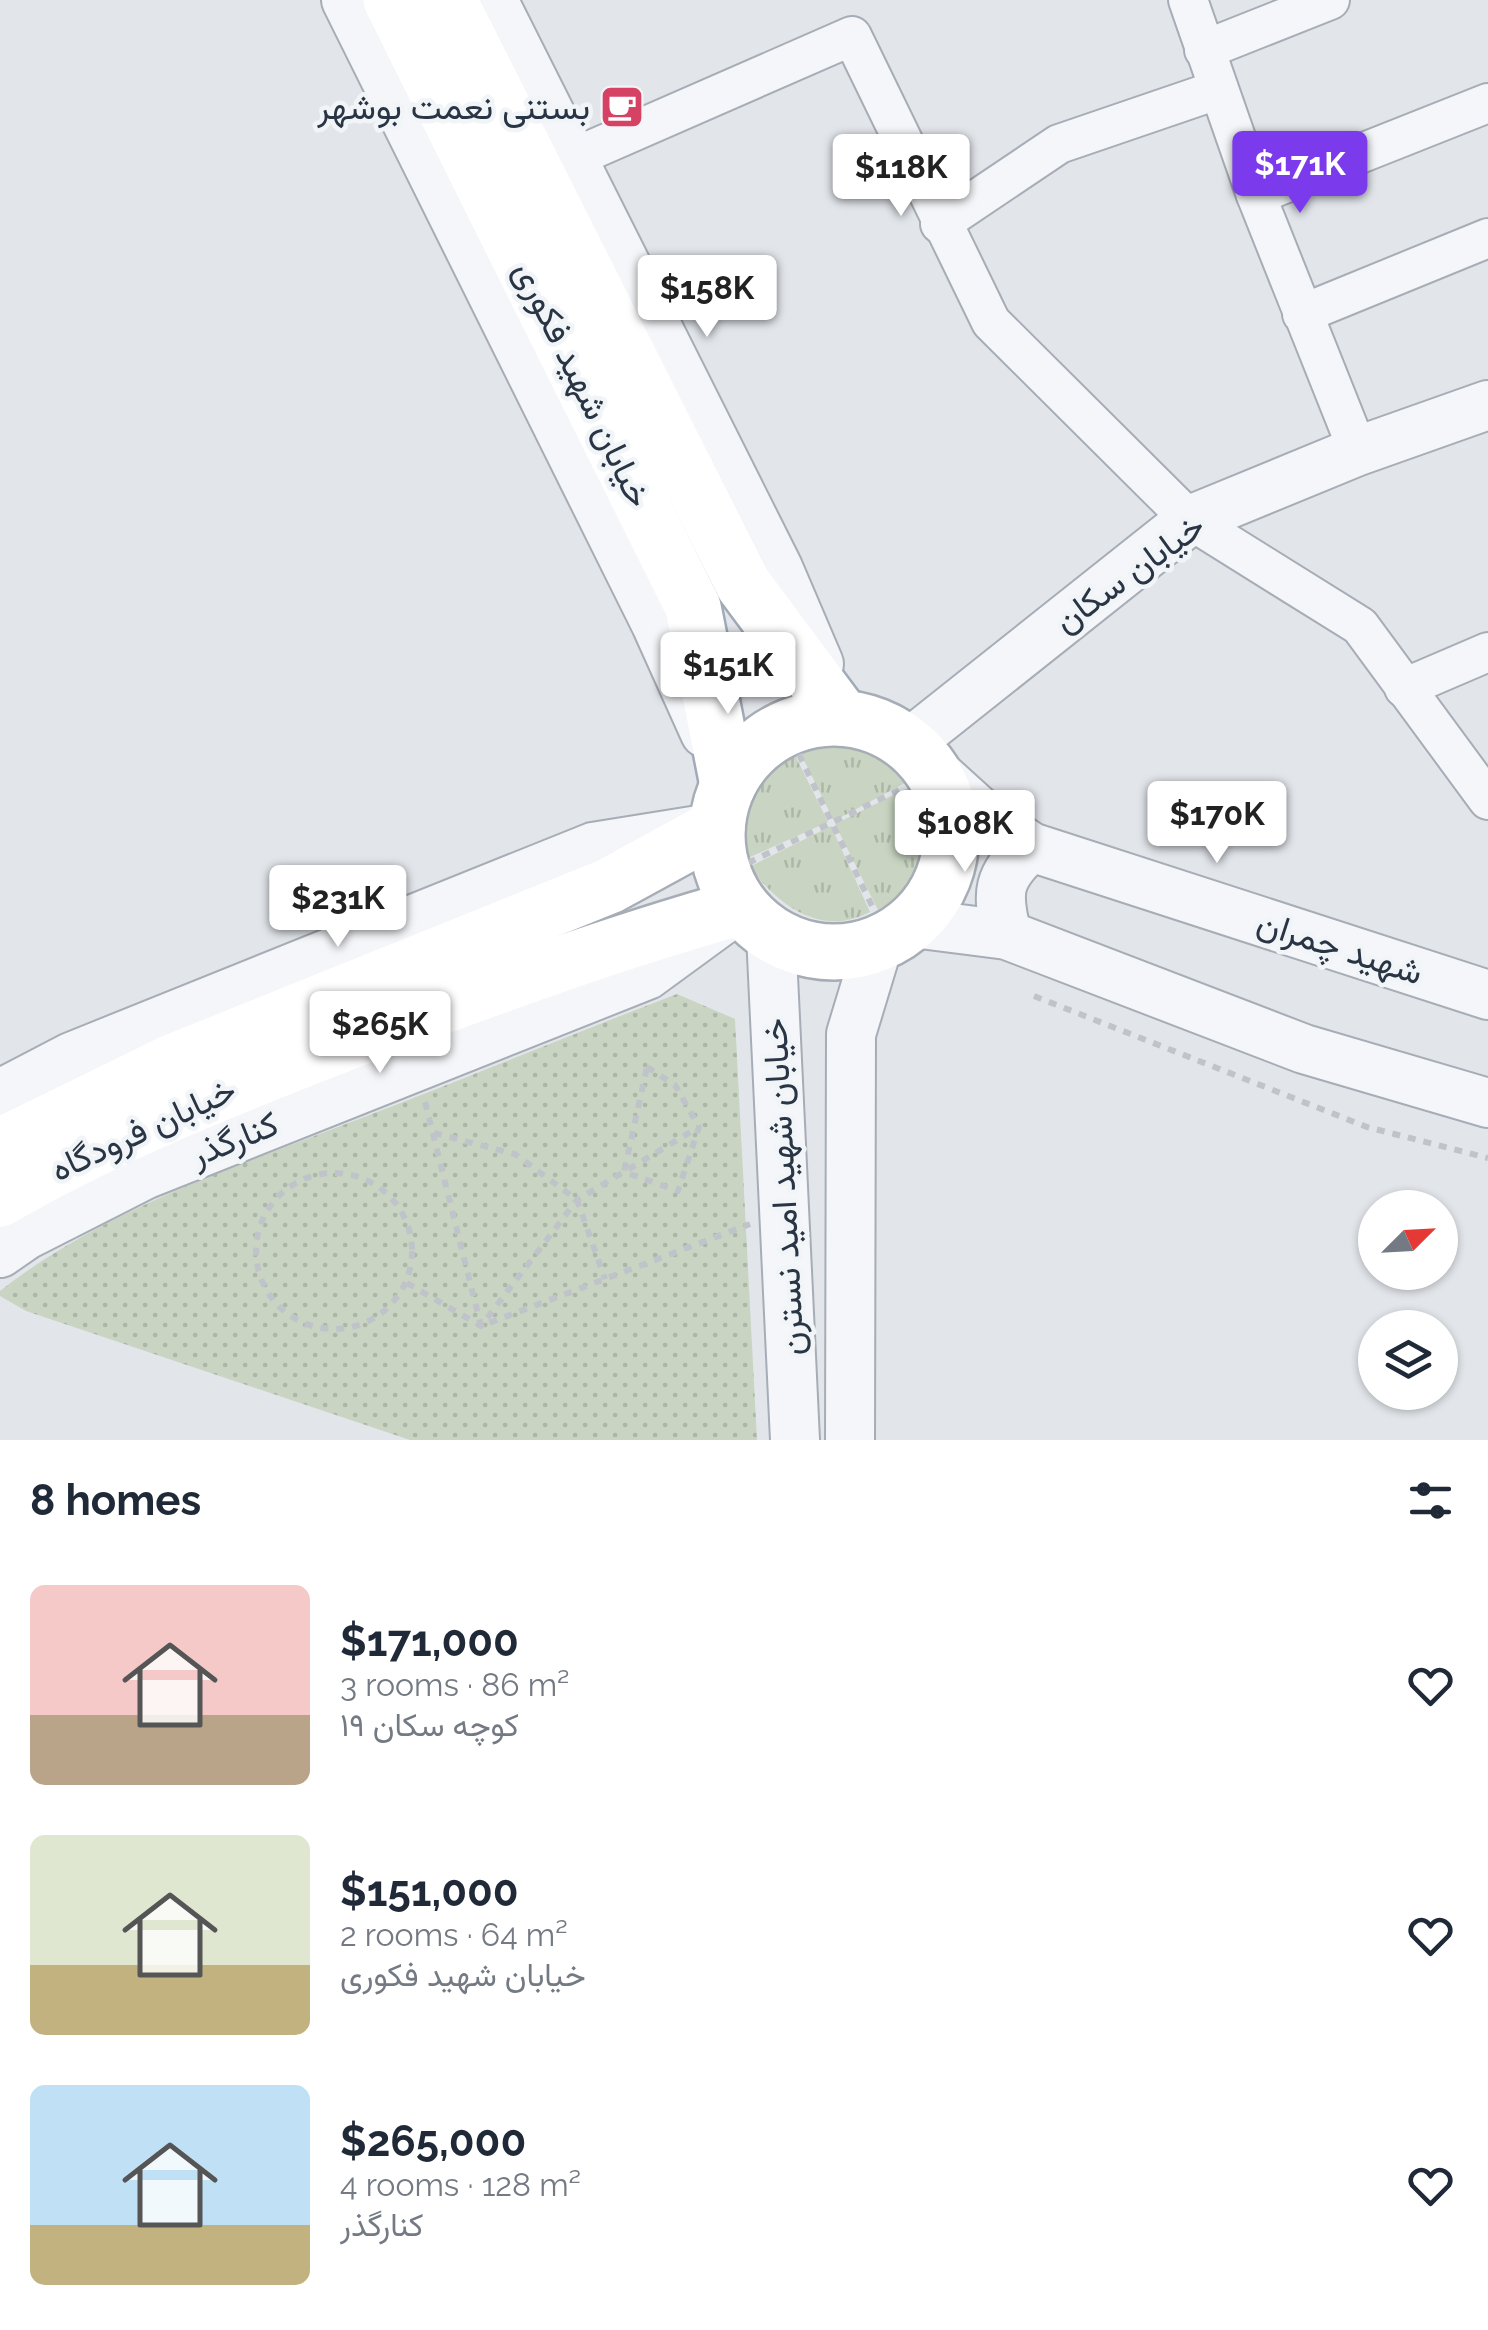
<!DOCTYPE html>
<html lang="en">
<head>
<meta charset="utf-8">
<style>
	:root { --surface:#fff; --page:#f2f2f3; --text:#1f2937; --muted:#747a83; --accent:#7c3aed }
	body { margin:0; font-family:Raleway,Vazirmatn,sans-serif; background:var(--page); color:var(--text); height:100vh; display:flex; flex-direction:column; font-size:38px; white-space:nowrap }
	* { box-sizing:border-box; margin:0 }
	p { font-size:32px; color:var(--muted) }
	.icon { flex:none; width:55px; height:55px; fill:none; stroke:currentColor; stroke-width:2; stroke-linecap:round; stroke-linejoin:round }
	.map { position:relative; height:1440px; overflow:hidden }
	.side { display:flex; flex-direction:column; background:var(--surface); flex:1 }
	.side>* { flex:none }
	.needle { width:65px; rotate:66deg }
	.buttons { position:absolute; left:1358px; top:1190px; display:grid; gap:20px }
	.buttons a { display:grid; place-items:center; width:100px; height:100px; border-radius:50%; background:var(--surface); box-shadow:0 2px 8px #0004; font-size:50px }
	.price { position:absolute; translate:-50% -85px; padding:0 22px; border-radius:10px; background:#fff; color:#222; font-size:32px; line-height:65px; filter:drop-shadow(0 2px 5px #0008) }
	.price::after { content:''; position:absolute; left:50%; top:60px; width:30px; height:22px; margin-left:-15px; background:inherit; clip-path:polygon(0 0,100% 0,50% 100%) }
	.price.current { background:var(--accent); color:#fff }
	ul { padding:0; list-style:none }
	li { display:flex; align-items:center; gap:30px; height:250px; padding:0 30px }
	li span { display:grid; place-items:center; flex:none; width:280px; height:200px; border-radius:15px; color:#555 }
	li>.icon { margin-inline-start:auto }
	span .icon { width:120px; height:120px; fill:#fffc; stroke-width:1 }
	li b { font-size:42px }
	h2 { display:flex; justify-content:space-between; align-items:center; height:120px; padding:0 30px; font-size:42px }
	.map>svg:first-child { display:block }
	.grass { fill:url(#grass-tufts) }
	.park { fill:url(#park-dots) }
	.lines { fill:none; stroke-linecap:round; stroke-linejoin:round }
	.minor-casing { stroke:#a7adb6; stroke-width:42 }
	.tertiary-casing { stroke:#a7adb6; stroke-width:52 }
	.secondary-casing { stroke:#a7adb6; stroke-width:60 }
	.primary-casing { stroke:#a0abb7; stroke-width:60 }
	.path { stroke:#c0c4ca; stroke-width:6; stroke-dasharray:8 8; stroke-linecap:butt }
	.minor { stroke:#f5f6f9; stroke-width:38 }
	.tertiary { stroke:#f5f6f9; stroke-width:48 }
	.secondary { stroke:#fff; stroke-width:55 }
	.primary { stroke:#fff; stroke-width:55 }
	.labels { text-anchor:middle; stroke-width:9; stroke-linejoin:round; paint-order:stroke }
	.poi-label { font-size:35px; fill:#293544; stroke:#f2f5f8; text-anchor:end }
	.street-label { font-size:35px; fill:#293544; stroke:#f2f5f8 }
</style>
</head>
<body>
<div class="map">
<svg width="1488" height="1440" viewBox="0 0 1488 1440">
	<defs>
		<pattern id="grass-tufts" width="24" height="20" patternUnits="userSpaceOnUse" patternTransform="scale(2.5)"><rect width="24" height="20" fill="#c9d5c2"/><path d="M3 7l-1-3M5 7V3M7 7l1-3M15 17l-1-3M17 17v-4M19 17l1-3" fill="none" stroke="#adb7a8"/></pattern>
		<pattern id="park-dots" width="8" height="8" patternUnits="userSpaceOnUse" patternTransform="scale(2.5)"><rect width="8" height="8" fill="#c9d5c2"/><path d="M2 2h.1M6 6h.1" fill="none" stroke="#adb7a8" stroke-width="1.8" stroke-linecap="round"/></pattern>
	</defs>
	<rect width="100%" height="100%" fill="#e2e6eb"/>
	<g class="grass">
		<path d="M835 730C869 738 892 751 916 777L834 821 792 736Z"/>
		<path d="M789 743 828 822 748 858C735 806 742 772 789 743Z"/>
		<path d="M918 783C936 829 922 885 878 910L835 824Z"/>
		<path d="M831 826 870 912C820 938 779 905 749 867Z"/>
	</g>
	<path class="park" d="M677 994 735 1019 757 1440H410L26 1311 0 1296V1291C107 1207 239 1166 364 1117 469 1077 572 1034 677 994Z"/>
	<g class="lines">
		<defs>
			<g id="minor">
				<path d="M1188 0 1256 195 1358 451"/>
				<path d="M1204 50 1330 0"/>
				<path d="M573 158 852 36 991 322 1190 520 1360 626 1488 800"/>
				<path d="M1256 195 1488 103"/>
				<path d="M940 224 1059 144 1217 90"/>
				<path d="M1302 314 1488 238"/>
				<path d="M1404 688 1488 652"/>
			</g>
			<g id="tertiary">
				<path d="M346 0 656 624 705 733"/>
				<path d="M493 0 778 568 819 664"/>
				<path d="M908 744 1190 520 1358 451 1488 405"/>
				<path d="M929 766 982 814 1031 847 1488 995"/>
				<path d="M913 923 1007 935 1304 1049 1488 1103"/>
				<path d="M771 934 795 1440"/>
				<path d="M1007 935C996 892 997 877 1031 847"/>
				<path d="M0 1094 71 1057 593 847 699 830"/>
				<path d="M0 1253 26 1235 144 1175 647 975 725 918"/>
				<path d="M850 1440 851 1034 878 945"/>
			</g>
			<g id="secondary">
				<circle cx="834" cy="835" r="117"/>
				<path d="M0 1146 172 1062 609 886 717 827"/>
				<path d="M0 1199C110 1135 228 1089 346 1043 476 993 606 945 741 907"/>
			</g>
			<g id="primary">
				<path d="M391 0 693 607 728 785"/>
				<path d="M449 0 743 584 842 717"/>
			</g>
		</defs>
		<use href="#minor" class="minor-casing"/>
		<use href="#tertiary" class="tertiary-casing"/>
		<use href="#secondary" class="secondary-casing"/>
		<use href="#primary" class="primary-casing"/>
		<g class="path">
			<path d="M792 740 872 906"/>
			<path d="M748 863 899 790"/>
			<path d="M1034 996 1367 1127 1488 1158"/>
			<path d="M647 1067 675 1085 699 1127 678 1191 624 1172Z"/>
			<path d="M425 1102 481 1326 750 1224"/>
			<path d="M434 1133 515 1154 577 1200 605 1279"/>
			<circle cx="334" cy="1251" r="78"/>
			<path d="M407 1283 481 1326 577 1200 699 1127"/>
		</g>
		<use href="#minor" class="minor"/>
		<use href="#tertiary" class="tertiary"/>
		<use href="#secondary" class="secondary"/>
		<use href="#primary" class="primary"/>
	</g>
	<defs>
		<symbol id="cafe-square" viewBox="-11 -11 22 22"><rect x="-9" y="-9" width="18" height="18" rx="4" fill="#d54264" stroke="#f2f5f8"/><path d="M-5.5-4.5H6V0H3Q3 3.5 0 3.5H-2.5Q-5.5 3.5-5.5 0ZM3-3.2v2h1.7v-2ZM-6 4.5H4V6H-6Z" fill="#fff"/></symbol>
	</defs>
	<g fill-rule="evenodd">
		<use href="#cafe-square" x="597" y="82" width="50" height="50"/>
	</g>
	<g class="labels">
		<g class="poi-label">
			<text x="590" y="119">بستنی نعمت بوشهر</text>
		</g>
		<g class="street-label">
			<text transform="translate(583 384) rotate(64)" y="12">خیابان شهید فکوری</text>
			<text transform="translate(1129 573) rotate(-36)" y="12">خیابان سکان</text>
			<text transform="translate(1340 947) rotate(18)" y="12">شهید چمران</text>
			<text transform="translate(143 1129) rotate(-25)" y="12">خیابان فرودگاه</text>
			<text transform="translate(234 1139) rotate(-22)" y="12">کنارگذر</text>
			<text transform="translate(783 1187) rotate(-93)" y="12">خیابان شهید امید نسترن</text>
		</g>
	</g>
</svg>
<div class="buttons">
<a><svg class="needle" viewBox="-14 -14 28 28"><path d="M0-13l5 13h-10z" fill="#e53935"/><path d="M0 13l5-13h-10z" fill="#747a83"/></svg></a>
<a><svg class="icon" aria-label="layers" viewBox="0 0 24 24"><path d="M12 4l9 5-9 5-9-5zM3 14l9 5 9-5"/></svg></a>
</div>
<b class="price current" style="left:1300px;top:216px">$171K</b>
<b class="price" style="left:901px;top:219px">$118K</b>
<b class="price" style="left:707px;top:340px">$158K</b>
<b class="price" style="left:728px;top:717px">$151K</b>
<b class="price" style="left:1217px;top:866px">$170K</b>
<b class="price" style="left:965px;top:875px">$108K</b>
<b class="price" style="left:338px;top:950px">$231K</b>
<b class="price" style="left:380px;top:1076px">$265K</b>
</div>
<section class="side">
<h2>8 homes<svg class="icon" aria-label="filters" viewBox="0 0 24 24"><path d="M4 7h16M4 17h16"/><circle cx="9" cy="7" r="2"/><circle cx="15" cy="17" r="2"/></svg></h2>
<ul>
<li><span style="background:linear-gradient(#f6c9c9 65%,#b9a48a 0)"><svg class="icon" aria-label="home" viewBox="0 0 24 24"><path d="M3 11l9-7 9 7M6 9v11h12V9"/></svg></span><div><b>$171,000</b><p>3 rooms · 86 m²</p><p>کوچه سکان ۱۹</p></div><svg class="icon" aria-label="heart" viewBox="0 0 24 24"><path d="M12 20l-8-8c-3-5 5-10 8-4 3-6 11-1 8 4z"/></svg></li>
<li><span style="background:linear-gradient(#dfe7d0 65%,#c2b280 0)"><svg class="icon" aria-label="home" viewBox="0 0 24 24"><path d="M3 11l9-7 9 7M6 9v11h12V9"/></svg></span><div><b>$151,000</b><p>2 rooms · 64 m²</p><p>خیابان شهید فکوری</p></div><svg class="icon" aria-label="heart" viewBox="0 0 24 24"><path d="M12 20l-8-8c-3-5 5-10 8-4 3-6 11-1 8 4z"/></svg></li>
<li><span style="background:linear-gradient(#bfe0f5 70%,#c2b280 0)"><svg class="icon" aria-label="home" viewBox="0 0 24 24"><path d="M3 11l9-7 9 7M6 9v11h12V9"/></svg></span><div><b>$265,000</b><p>4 rooms · 128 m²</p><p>کنارگذر</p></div><svg class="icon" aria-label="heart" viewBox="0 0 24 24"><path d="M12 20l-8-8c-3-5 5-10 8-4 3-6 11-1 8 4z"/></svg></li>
</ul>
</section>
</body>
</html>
